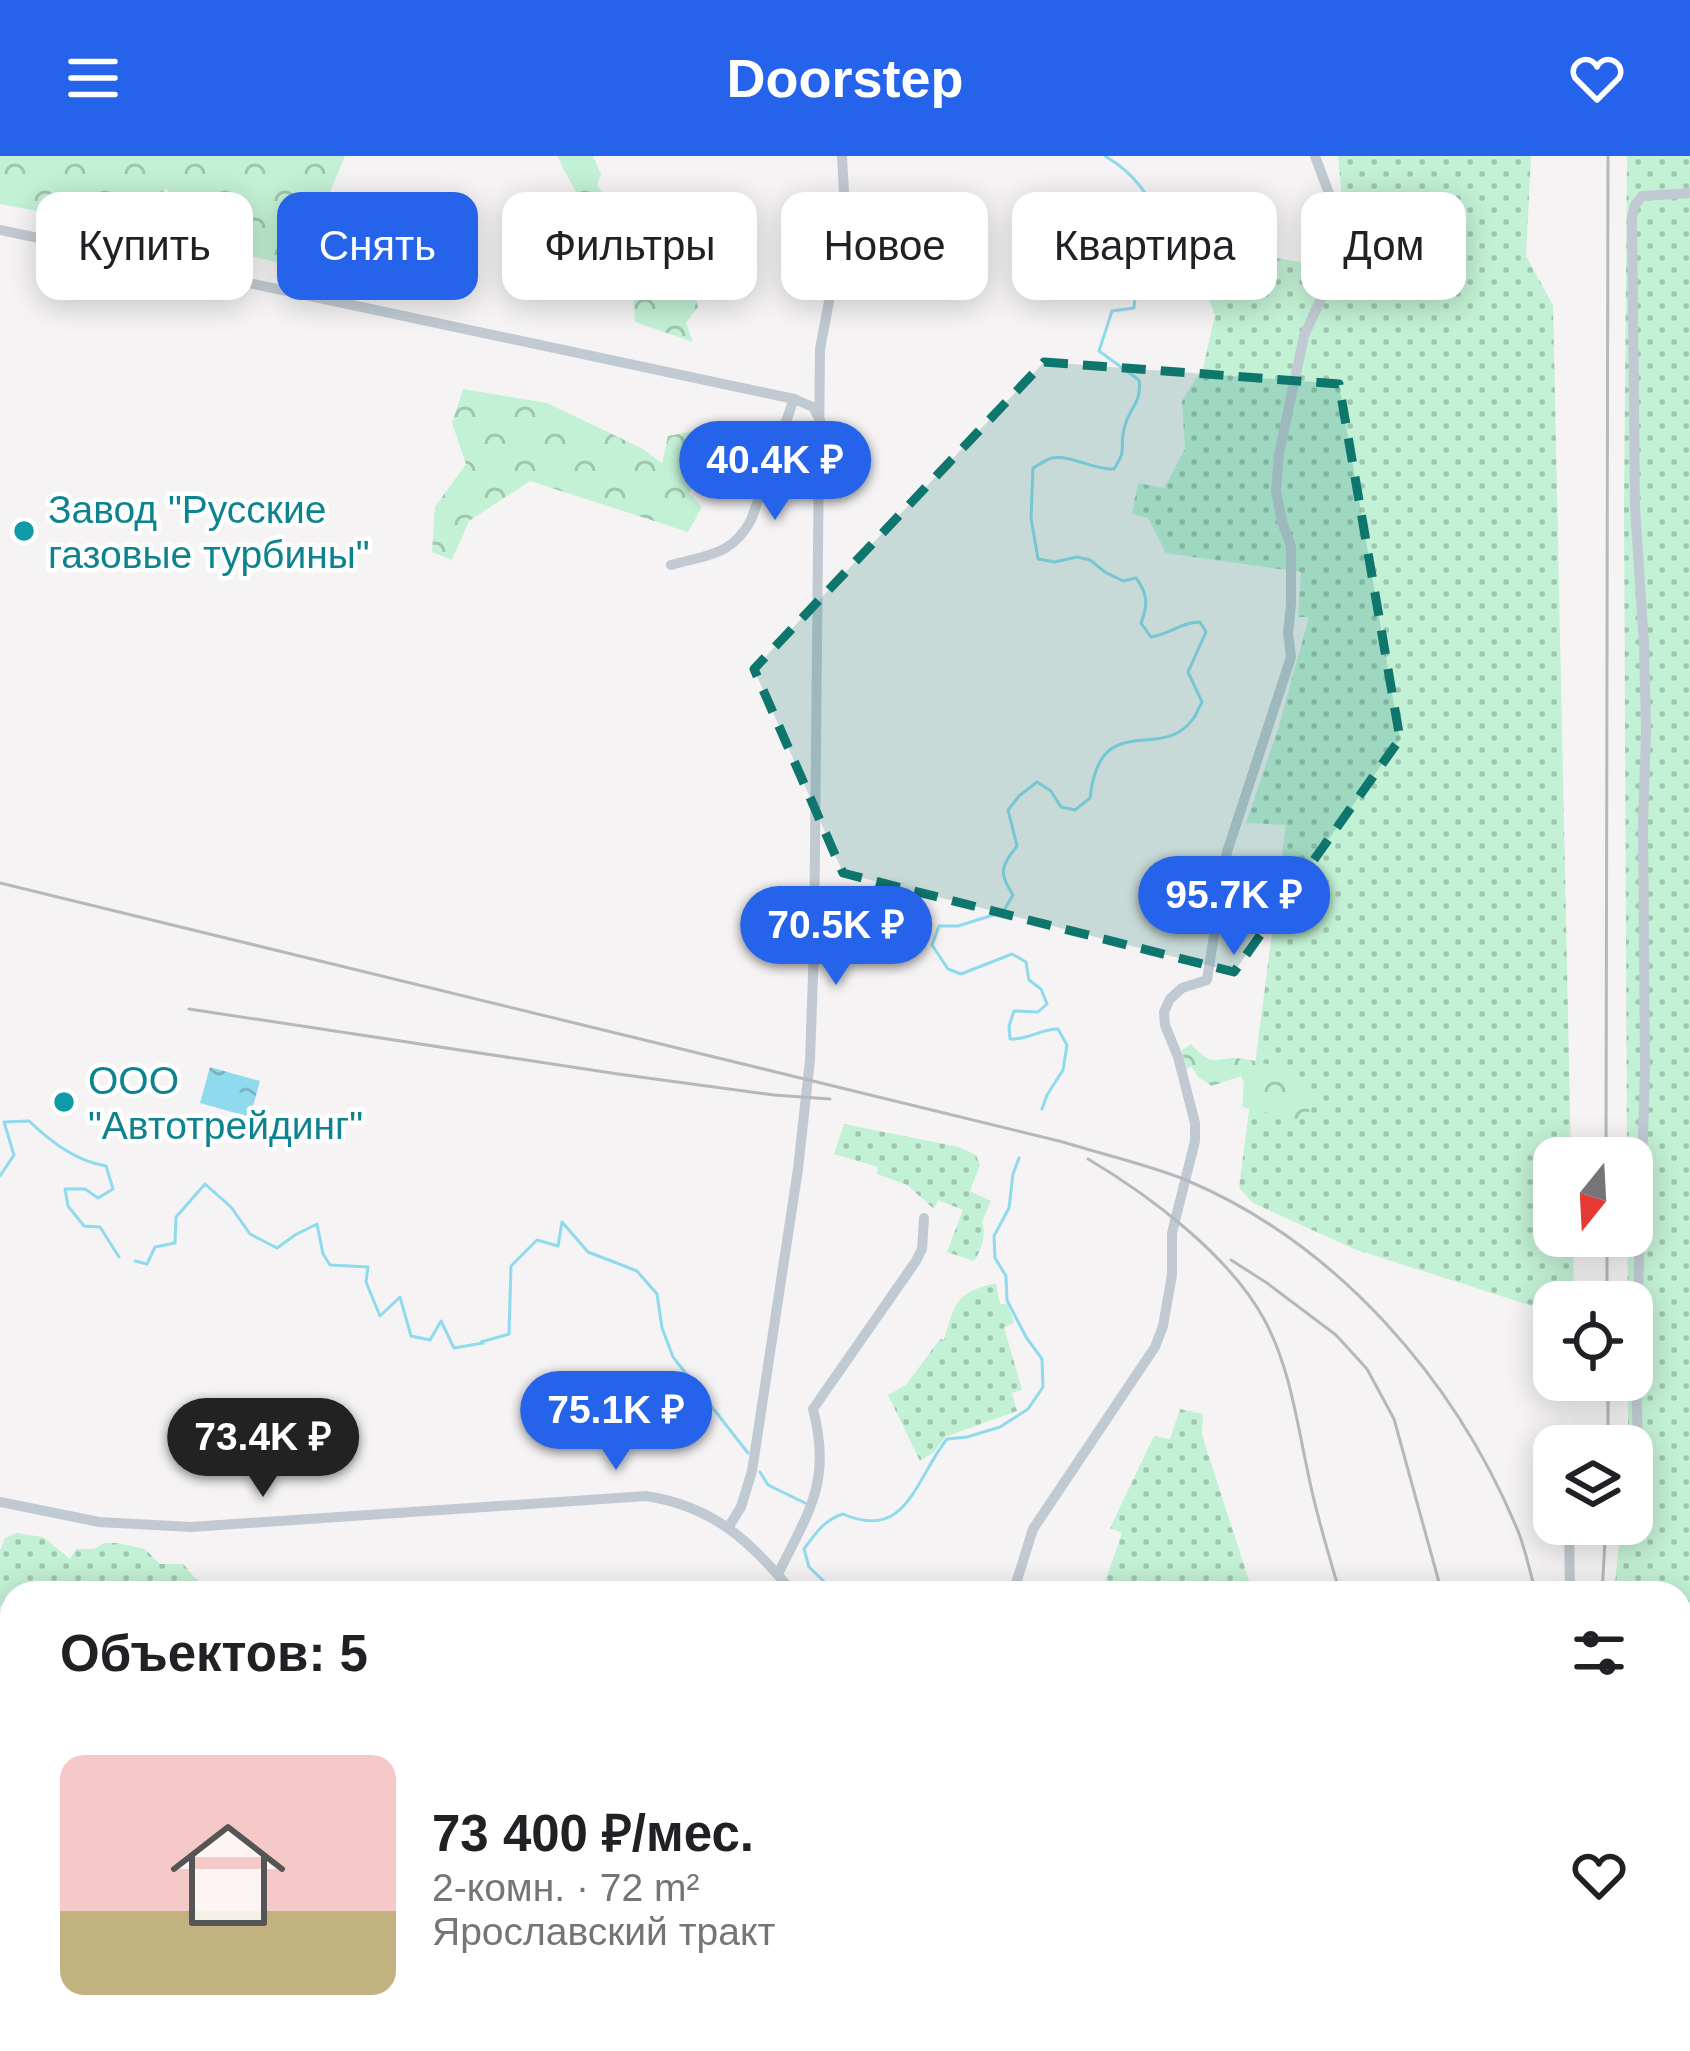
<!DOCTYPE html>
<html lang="ru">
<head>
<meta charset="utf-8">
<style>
	:root { --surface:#fff; --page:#f2f2f2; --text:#202124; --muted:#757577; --line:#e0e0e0; --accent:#2563eb }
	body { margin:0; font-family:Helvetica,sans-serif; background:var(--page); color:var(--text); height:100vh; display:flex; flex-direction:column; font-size:45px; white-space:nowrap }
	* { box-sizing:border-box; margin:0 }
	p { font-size:39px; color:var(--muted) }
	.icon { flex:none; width:66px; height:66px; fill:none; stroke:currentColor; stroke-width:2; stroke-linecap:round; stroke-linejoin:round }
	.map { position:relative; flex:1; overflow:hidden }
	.details { position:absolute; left:0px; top:1425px; width:1692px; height:471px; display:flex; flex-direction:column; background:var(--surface); border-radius:36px 36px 0 0; box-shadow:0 6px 30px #0003 }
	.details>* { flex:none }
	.top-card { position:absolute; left:36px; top:36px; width:1620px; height:108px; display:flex; gap:24px }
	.needle { width:78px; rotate:198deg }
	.controls { position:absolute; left:1533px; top:981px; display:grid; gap:24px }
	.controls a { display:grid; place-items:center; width:120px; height:120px; border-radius:24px; background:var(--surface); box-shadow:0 6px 30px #0003; font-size:60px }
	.price { position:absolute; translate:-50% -102px; padding:0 27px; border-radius:42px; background:var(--accent); color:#fff; font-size:39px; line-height:78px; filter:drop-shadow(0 3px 6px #0008) }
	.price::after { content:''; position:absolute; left:50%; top:72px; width:36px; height:27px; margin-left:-18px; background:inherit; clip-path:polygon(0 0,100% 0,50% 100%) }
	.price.selected { background:#222; color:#fff }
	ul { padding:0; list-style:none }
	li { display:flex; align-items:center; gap:36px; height:300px; padding:0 60px }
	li+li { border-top:3px solid var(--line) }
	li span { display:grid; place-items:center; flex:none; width:336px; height:240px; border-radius:24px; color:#555 }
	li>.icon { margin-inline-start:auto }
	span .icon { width:144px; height:144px; fill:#fffc; stroke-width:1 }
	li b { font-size:51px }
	h2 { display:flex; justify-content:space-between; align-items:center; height:144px; padding:0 60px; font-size:51px }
	.pill { padding:0 42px; border-radius:24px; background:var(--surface); box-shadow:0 6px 30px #0003; font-size:42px; line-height:108px }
	.pill.selected { background:var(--accent); color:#fff }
	header { display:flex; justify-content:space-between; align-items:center; height:156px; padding:0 60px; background:var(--accent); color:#fff; font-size:54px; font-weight:600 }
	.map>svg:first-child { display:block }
	.grass { fill:url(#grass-dots) }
	.forest { fill:url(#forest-crowns) }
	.water { fill:url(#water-ripples) }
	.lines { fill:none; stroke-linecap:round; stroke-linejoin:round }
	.stream { stroke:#90daee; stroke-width:3 }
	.minor { stroke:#c1cad2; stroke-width:10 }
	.rail { stroke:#b5b8bd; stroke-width:3 }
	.marked { fill:#0f766e; fill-opacity:0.2; stroke:#0f766e; stroke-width:9; stroke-dasharray:24 15; stroke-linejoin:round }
	.culture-dot { fill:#0f9aa8; stroke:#fff; stroke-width:4.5 }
	.labels { text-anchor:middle; stroke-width:9; stroke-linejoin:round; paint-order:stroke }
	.culture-label { font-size:39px; fill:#0d838f; stroke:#fff; text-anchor:start }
</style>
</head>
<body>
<header><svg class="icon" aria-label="menu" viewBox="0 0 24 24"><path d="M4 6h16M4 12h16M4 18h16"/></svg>Doorstep<svg class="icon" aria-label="heart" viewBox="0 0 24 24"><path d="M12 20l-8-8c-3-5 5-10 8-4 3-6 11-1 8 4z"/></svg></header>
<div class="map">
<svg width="1690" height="1895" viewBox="0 0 1690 1895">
	<defs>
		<pattern id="grass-dots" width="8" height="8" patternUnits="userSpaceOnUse" patternTransform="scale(3)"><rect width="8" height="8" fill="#c3f1d5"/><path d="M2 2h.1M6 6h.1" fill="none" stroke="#a0c6b0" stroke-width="1.8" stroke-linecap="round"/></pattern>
		<pattern id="forest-crowns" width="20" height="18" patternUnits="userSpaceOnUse" patternTransform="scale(3)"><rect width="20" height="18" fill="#c3f1d5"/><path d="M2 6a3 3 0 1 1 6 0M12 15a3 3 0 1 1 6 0" fill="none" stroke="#a0c6b0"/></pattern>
		<pattern id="water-ripples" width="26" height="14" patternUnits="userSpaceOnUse" patternTransform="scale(3)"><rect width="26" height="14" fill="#90daee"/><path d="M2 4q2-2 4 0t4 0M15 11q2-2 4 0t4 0" fill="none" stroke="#78b4c4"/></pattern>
	</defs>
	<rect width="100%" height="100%" fill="#f5f3f3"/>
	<g class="grass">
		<path d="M1338 0H1531L1526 100 1553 149 1571 1002H1554V1080H1573L1574 1146H1554V1157L1354 1093 1253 1047 1239 1032 1286 669 1246 667 1278 573 1309 461H1298L1301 416 1166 397 1148 362 1132 358 1138 327 1164 332 1185 293 1182 245 1203 212 1215 159 1198 115 1246 97 1349 114Z"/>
		<path d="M1627 0H1690V1810L1680 1811V1437H1614L1621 1368H1632V1290H1628V1224H1632V1146H1628L1627 1080H1632V1002H1627L1624 352Z"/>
		<path d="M844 968 959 991 976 999 980 1009 970 1035 991 1045 982 1066C987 1078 981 1095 974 1105L947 1096 963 1054 938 1044 934 1053 907 1029 877 1018 878 1011 834 998Z"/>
		<path d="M996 1127 1000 1149 1008 1147 1014 1167 1004 1171 1022 1234 1012 1237 1017 1255 945 1281 934 1296 920 1305 888 1239 906 1229 940 1183 944 1184C956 1146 955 1137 996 1127Z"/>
		<path d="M1180 1253 1203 1258 1202 1279 1253 1437H1101L1122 1377 1110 1372 1154 1280 1170 1283Z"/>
		<path d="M16 1377 43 1381 70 1403 76 1393H94L104 1387H118L145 1393 160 1408H183L208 1437H12V1456L0 1449V1395L5 1382Z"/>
		<path d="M359 1884H676L668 1895H359Z"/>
	</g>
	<g class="forest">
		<path d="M0 0H345L319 62 340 54C357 81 358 94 342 121L188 86 191 54 165 32 147 76 0 48Z"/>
		<path d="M557 0H593L601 18 597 29 603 38C629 32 655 39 671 60L664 67 682 90 698 151 686 167 693 186 635 166 632 128 612 105Z"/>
		<path d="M463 233 547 247 643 293 662 307 668 280 700 274 714 299 689 337 702 351 688 376 530 325 469 365 452 404 432 396 435 351 466 308 452 267Z"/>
		<path d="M1191 888C1196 893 1201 899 1207 902 1216 907 1226 901 1236 902 1269 906 1292 914 1313 943L1309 956 1296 963 1242 951 1244 927 1241 920 1212 930 1198 921 1191 910 1186 914 1182 894Z"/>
		<path d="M1690 1810V1895H1597L1593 1884H1680V1811Z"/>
	</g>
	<path class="water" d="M210 911 260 925 250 961 200 947Z"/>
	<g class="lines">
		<g class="stream">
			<path d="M1042 953 1047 939 1063 914 1067 889 1058 873C1040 873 1028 884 1010 883L1009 870 1014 855 1038 856 1047 848 1041 833 1029 824 1026 806 1012 798 961 818 948 813 932 789 939 770H958L1003 756 1013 739C998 716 1001 711 1017 690L1008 654 1019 640 1037 626 1051 635 1061 651 1075 654 1090 642C1100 551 1161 608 1193 563 1197 558 1199 551 1202 546L1188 516 1206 476 1200 466C1182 466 1170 478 1151 481L1141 467C1148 449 1148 438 1136 422L1123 425 1105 416 1090 404 1077 401 1055 406 1038 403 1031 362 1033 312C1039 309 1045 304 1052 302 1073 299 1093 314 1114 313 1128 291 1119 294 1124 273 1129 251 1142 248 1139 224L1099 195 1112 155 1134 152 1137 111 1158 68C1151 38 1132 16 1105 0"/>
			<path d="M0 1020 14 999 4 966 29 965C51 986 76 1005 106 1010L113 1033 98 1042 85 1033H65L68 1050 84 1070 100 1071 119 1101"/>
			<path d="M135 1105 147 1108 155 1091 175 1087 176 1061 205 1028 231 1051 250 1078 277 1092 295 1079 317 1068 323 1098 330 1109 368 1111 366 1126 380 1160 400 1141 411 1180 430 1184 441 1165 454 1192 483 1187 481 1186 509 1178 511 1110 537 1084 558 1090 562 1066 588 1096 637 1115 657 1138 662 1172 673 1201 748 1297"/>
			<path d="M760 1316 768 1329 805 1347"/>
			<path d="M836 1437 809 1411 804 1393C815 1378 824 1364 843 1358 907 1386 915 1323 947 1283L967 1281 1000 1271 1028 1253 1043 1231 1042 1203 1026 1181 1007 1144 1006 1120 995 1102 994 1080 1009 1052 1013 1018 1019 1002"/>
			<path d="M727 1895 730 1884"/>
		</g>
		<g class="minor">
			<path d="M0 74 794 243 813 251 820 264"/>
			<path d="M671 409C706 399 732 400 751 364L794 243"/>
			<path d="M1632 1303 1638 1298 1636 1205 1645 915 1643 667 1646 576 1644 488 1635 351 1632 61 1635 49 1642 40 1690 37"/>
			<path d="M0 1346 99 1366 191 1371 646 1340C713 1350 752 1386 793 1437"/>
			<path d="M1569 1368 1570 1437"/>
			<path d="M728 1372 741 1351 752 1315 798 1013 810 904 814 791 820 193 840 87 844 37 842 0"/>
			<path d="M778 1418C809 1355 832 1326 813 1253L916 1105 922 1093 924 1062"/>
			<path d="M1013 1437 1033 1373 1155 1191 1163 1170 1172 1119V1077L1195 985V967L1178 901 1165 869 1164 856 1170 843 1182 832 1207 824 1227 696 1291 501 1288 477 1291 448V390L1282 366 1276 335 1279 298 1304 180 1344 92V78L1315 0"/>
			<path d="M1053 1884 1057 1895"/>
			<path d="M1104 1895 1131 1884"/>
		</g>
		<g class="rail">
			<path d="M0 727 1063 986C1104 999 1146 1008 1186 1024 1338 1088 1456 1225 1518 1375 1526 1395 1530 1417 1536 1437"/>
			<path d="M189 853 618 918 774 939 830 943"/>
			<path d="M1606 1002 1608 0"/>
			<path d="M1088 1003C1149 1039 1229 1099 1264 1163 1289 1209 1296 1261 1307 1312 1315 1355 1328 1396 1340 1437"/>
			<path d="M1607 1080V1146"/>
			<path d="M1231 1104 1267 1127 1336 1179 1367 1213 1394 1263 1442 1437"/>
			<path d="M1608 1224V1290"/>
			<path d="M1602 1437 1606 1368"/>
			<path d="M1511 1895 1513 1884"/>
		</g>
	</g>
	<path class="marked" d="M1044 206 1339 228 1400 583 1234 816 843 717 754 513Z"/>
	<g class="culture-dot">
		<circle cx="24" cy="375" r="12"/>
		<circle cx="64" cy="946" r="12"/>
	</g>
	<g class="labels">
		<g class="culture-label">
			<text x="48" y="367">Завод "Русские<tspan x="48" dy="45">газовые турбины"</tspan></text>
			<text x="88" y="938">ООО<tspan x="88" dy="45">"Автотрейдинг"</tspan></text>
		</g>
	</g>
</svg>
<div class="controls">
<a><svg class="needle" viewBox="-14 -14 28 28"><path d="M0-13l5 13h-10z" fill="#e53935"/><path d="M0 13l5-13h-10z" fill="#757577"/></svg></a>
<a><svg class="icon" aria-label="locate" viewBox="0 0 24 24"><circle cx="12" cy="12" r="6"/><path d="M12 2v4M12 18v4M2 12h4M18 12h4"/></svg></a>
<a><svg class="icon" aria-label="layers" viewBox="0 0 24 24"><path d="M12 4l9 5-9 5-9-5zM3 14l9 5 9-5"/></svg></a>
</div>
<b class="price" style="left:775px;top:367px">40.4K ₽</b>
<b class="price" style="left:1234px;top:802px">95.7K ₽</b>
<b class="price" style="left:836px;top:832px">70.5K ₽</b>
<b class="price" style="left:616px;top:1317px">75.1K ₽</b>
<b class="price selected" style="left:263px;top:1344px">73.4K ₽</b>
<div class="top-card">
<a class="pill">Купить</a>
<a class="pill selected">Снять</a>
<a class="pill">Фильтры</a>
<a class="pill">Новое</a>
<a class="pill">Квартира</a>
<a class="pill">Дом</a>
</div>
<section class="details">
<h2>Объектов: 5<svg class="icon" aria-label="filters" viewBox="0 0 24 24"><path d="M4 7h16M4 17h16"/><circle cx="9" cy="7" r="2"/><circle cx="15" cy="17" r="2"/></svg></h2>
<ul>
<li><span style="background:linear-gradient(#f6c9c9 65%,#c2b280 0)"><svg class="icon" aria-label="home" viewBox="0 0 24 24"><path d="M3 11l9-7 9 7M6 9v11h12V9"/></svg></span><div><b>73 400 ₽/мес.</b><p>2-комн. · 72 m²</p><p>Ярославский тракт</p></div><svg class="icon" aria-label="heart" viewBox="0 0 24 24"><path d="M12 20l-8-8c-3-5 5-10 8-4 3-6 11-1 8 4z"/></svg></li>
</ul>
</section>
</div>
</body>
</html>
